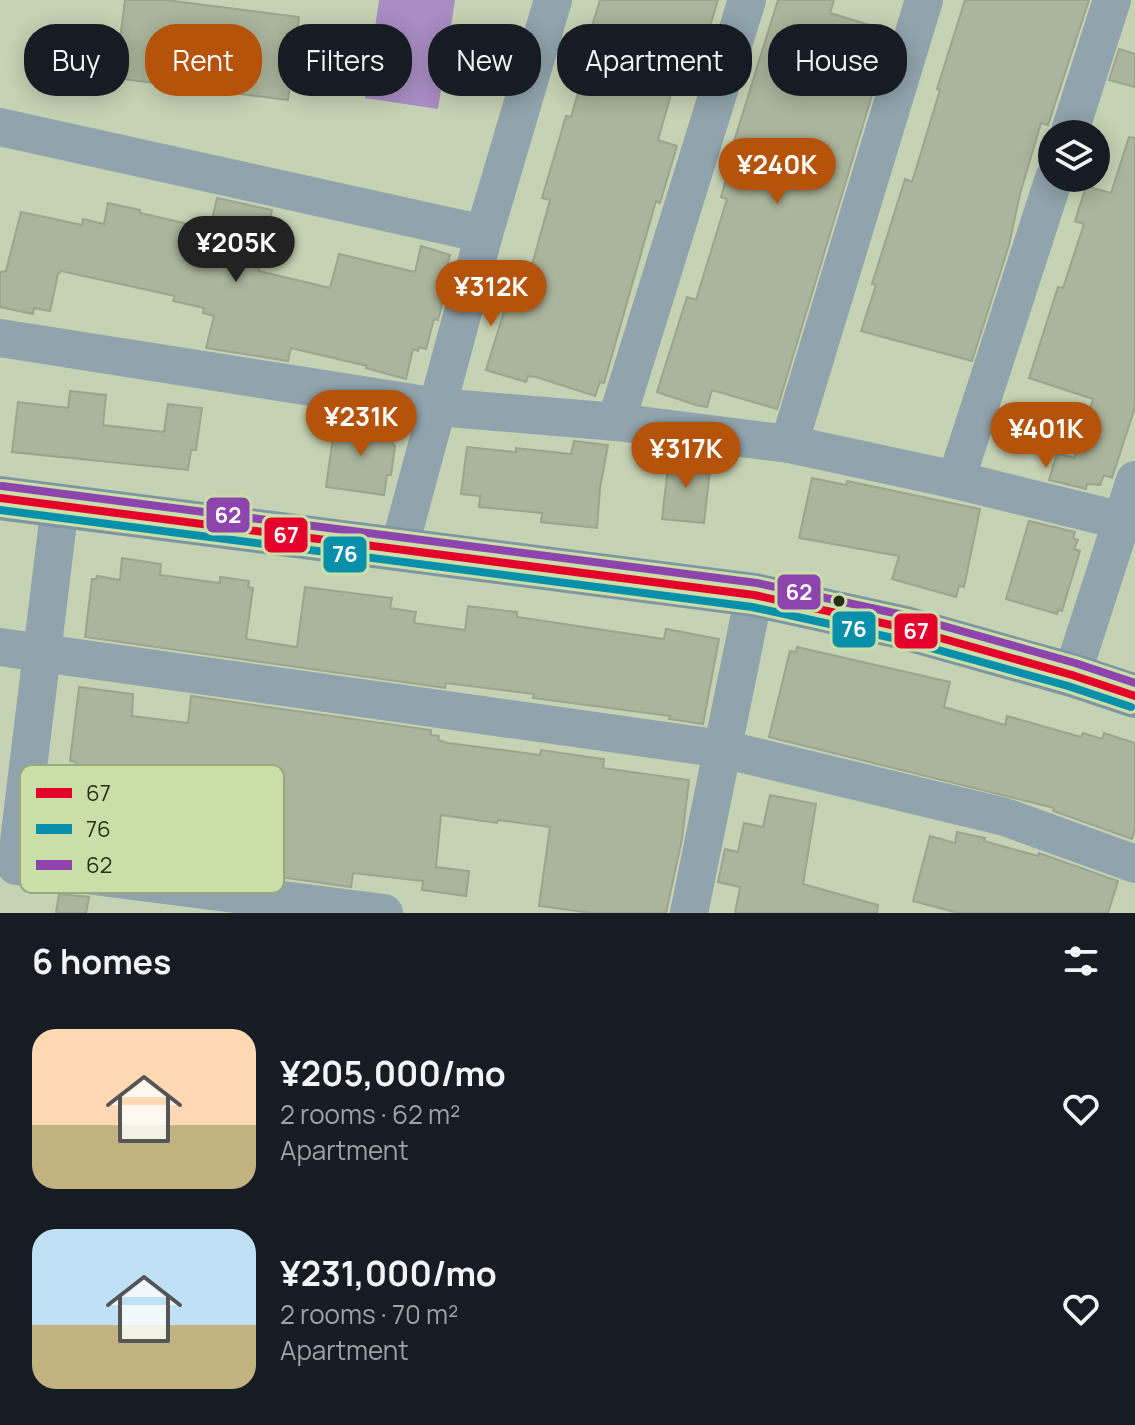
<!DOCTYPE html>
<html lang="en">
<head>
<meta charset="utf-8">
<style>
	:root { --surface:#171b24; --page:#242831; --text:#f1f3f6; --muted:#9ea1a6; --accent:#b45309 }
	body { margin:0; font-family:Manrope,sans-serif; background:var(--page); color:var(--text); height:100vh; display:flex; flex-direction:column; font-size:30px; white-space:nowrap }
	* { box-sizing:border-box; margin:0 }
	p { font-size:26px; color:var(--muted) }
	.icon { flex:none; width:44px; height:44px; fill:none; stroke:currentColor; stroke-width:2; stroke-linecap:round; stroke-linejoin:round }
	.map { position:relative; height:913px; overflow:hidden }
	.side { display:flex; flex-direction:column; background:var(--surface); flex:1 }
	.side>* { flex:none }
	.hud { position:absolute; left:24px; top:24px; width:1088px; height:72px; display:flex; gap:16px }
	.fabs { position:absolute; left:1038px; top:120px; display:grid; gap:16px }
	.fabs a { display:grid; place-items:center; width:72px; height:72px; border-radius:50%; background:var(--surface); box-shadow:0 4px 20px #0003; font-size:40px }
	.price { position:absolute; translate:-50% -68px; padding:0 18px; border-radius:28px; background:var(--accent); color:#fff; font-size:26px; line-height:52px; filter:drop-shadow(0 2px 4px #0008) }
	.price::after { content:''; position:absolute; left:50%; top:48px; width:24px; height:18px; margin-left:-12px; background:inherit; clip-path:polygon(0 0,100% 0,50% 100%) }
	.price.current { background:#222; color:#fff }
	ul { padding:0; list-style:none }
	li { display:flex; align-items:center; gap:24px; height:200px; padding:0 32px }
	li span { display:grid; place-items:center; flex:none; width:224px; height:160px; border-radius:24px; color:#555 }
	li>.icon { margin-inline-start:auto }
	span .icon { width:96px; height:96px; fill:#fffc; stroke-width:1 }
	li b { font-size:34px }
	h2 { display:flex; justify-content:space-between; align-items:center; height:96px; padding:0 32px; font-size:34px }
	.tag { padding:0 28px; border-radius:32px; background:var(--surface); box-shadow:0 4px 20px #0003; font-size:28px; line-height:72px }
	.tag.current { background:var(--accent); color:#fff }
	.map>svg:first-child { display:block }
	.water { fill:#a88dc3 }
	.building { fill:#abb49c; stroke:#9ba48c; stroke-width:2 }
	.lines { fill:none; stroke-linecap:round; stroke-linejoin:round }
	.street { stroke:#91a3ac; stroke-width:38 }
	.secondary { stroke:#7f96a2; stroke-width:44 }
	.bus-1-casing { stroke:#c9dfa7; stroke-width:14 }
	.bus-2-casing { stroke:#c9dfa7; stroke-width:14 }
	.bus-3-casing { stroke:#c9dfa7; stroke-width:14 }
	.bus-1 { stroke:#e4002b; stroke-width:8 }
	.bus-2 { stroke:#0890aa; stroke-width:8 }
	.bus-3 { stroke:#8e44ad; stroke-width:8 }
	.bus-dot { fill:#262e18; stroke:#c9dfa7; stroke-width:3 }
	.key { fill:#c9dfa7; stroke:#98aa7c; stroke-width:2 }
	.key-label { font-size:22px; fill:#262e18 }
	.line-badge { stroke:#c9dfa7; stroke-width:3 }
	.badge-label { font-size:22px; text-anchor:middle; font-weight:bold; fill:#fff }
</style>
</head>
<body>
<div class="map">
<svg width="1135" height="913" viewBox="0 0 1135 913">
	<rect width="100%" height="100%" fill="#c6d2b4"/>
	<path class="water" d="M379 0H455L438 109 365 98Z"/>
	<g class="building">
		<path d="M125 0H166L299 17 288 100 115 78Z"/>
		<path d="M600 0H718L702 53 707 54 698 85 684 81 682 86 674 84 658 140 677 146 660 203 656 201 604 383 600 382 595 396 536 377 528 376 526 382 486 370 510 292 516 294 522 269 530 272 550 200 542 198 566 116 571 117 594 38 589 36Z"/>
		<path d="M778 0H834L830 13 886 30 877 60 882 62 777 409 712 390 707 407 696 405 657 392 687 297 696 300 727 199 721 197 729 168 726 167Z"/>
		<path d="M965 0H1089L1048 125 1041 123 1020 194 1009 245 972 361 861 331 876 285 872 284 905 179 912 182 940 90 937 89Z"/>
		<path d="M1119 49 1135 54V87L1109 80Z"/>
		<path d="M1129 137 1135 138V407L1112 478 1104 475 1100 485 1087 484 1086 489 1049 480 1057 453 1074 458 1093 399 1029 378 1058 287 1063 288 1084 224 1075 221 1086 186 1111 193Z"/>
		<path d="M217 198 272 210 259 271 330 288 339 254 415 272 421 246 450 255 445 276H448L445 284 447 285 438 320 434 319 426 349 419 347 418 351 413 349 406 379 366 368 367 366 291 348 288 361 206 348 214 316 203 313 204 308 173 301 175 296 61 271 58 274 50 311 34 308 33 314 0 307V272L6 271 21 212 82 225 83 219 104 224 108 203 140 210V213L210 229Z"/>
		<path d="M70 391 106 395 103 425 164 432 168 404 202 408 196 450H191L188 470 12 452 18 402 68 408Z"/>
		<path d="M362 417 376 419 395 446 391 475H387L384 495 326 487 335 423 361 427Z"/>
		<path d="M574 441 608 445 600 488 597 528 541 522 542 513 479 507 480 496 461 494 467 447 516 452V448L571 454Z"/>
		<path d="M669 457 711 461 704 523 662 519Z"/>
		<path d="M812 478 846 485 847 481 980 509 964 587 959 586 956 597 892 579 899 556 799 538Z"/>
		<path d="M1029 521 1075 532 1073 538 1078 540 1074 549 1080 551 1062 611 1058 610 1057 614 1006 599Z"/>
		<path d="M122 558 161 564 160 575 220 583V577L249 581 248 587 253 588 246 639 297 647 305 587 392 598 390 608 416 612 414 623 465 630 468 606 517 612V617L664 639 666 629 719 639 703 724 669 719 670 716 533 698 534 694 446 683 445 688 85 637 92 579H96L97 576 120 580Z"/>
		<path d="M797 647 950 682 944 707 1005 725 1007 716 1081 737 1083 733 1102 739 1104 733 1135 743V829L1132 839 1053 811 1054 808 769 737 790 651 796 652Z"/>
		<path d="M79 687 133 694 132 716 188 723 191 696 431 730V735L439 736 438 740 448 743 540 755 541 750 604 759 603 768 689 780 682 839 666 913H592L539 906 550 827 498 820 497 823 441 815 436 867 469 871 466 896 422 890 423 881 353 873 351 887 279 877V871L196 859 195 866 131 856V858L65 850 76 762 70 761Z"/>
		<path d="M770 795 816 804 803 884 878 905 877 913H735L740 887 718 882 725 849 738 852 744 823 763 827Z"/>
		<path d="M957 832 985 838 984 841 1038 856 1039 853 1118 881 1108 913H958L913 901 930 836 955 843Z"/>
		<path d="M59 894 89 897 86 913H56Z"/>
	</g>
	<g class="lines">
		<g class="street">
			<path d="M0 127 484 234"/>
			<path d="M1069 134 1112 0"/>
			<path d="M0 338 438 407 616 422 789 444 956 480 1135 524"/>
			<path d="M616 422 747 0"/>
			<path d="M789 444 924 0"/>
			<path d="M956 480 1054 178"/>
			<path d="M60 505 16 866 384 913"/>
			<path d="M399 549 484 234 553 0"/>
			<path d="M0 647 723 749 1005 817 1135 864"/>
			<path d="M1072 675 1135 480"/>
			<path d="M689 913 754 595"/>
		</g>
		<path class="secondary" d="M0 498 754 595 905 628 1072 675 1135 696"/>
		<defs>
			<path id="bus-1" d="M0 498 754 595 905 628 1072 675 1135 696"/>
			<path id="bus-2" d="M0 510 752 607 902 640 1068 686 1131 707"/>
			<path id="bus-3" d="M2 486 757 583 908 616 1075 663 1135 683"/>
		</defs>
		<use href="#bus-1" class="bus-1-casing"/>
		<use href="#bus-2" class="bus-2-casing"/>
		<use href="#bus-3" class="bus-3-casing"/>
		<use href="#bus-1" class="bus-1"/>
		<use href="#bus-2" class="bus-2"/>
		<use href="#bus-3" class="bus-3"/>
	</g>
	<circle class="bus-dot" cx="839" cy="601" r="7"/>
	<rect x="20" y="765" width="264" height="128" rx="12" class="key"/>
	<rect x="36" y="788" width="36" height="10" fill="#e4002b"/>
	<rect x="36" y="824" width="36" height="10" fill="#0890aa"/>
	<rect x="36" y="860" width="36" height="10" fill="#8e44ad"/>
	<g class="key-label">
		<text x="86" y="801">67</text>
		<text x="86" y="837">76</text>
		<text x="86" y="873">62</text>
	</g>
	<g class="line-badge">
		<rect x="205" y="496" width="46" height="38" rx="8" fill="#8e44ad"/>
		<rect x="263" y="516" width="46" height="38" rx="8" fill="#e4002b"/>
		<rect x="322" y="535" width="46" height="39" rx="8" fill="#0890aa"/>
		<rect x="776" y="573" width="46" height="38" rx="8" fill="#8e44ad"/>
		<rect x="831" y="610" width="46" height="39" rx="8" fill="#0890aa"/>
		<rect x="893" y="612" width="46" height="38" rx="8" fill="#e4002b"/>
	</g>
	<g class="badge-label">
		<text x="228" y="523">62</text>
		<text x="286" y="543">67</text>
		<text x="345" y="562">76</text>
		<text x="799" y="600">62</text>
		<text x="854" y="637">76</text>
		<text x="916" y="639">67</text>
	</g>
</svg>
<div class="fabs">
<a><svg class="icon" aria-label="layers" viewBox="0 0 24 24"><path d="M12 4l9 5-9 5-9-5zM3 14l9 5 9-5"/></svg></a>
</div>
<b class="price" style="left:777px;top:206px">¥240K</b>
<b class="price current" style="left:236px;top:284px">¥205K</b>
<b class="price" style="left:491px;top:328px">¥312K</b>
<b class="price" style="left:361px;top:458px">¥231K</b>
<b class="price" style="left:1046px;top:470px">¥401K</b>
<b class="price" style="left:686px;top:490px">¥317K</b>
<div class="hud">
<a class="tag">Buy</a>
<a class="tag current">Rent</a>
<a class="tag">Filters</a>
<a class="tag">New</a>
<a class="tag">Apartment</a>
<a class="tag">House</a>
</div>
</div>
<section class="side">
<h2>6 homes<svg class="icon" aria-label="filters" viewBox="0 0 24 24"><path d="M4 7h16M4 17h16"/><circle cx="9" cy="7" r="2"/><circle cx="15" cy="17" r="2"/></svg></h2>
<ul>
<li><span style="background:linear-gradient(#ffd9b3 60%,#c2b280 0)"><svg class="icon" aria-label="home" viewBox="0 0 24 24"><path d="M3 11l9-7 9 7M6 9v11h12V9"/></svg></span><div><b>¥205,000/mo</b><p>2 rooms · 62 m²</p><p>Apartment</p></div><svg class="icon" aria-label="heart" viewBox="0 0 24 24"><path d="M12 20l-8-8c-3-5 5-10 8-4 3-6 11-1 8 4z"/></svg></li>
<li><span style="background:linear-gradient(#bfe0f5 60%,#c2b280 0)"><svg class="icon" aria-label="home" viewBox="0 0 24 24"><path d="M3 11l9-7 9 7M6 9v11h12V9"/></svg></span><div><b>¥231,000/mo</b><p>2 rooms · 70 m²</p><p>Apartment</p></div><svg class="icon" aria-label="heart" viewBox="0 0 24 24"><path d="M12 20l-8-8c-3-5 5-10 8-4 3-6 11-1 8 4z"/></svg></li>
</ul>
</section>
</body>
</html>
